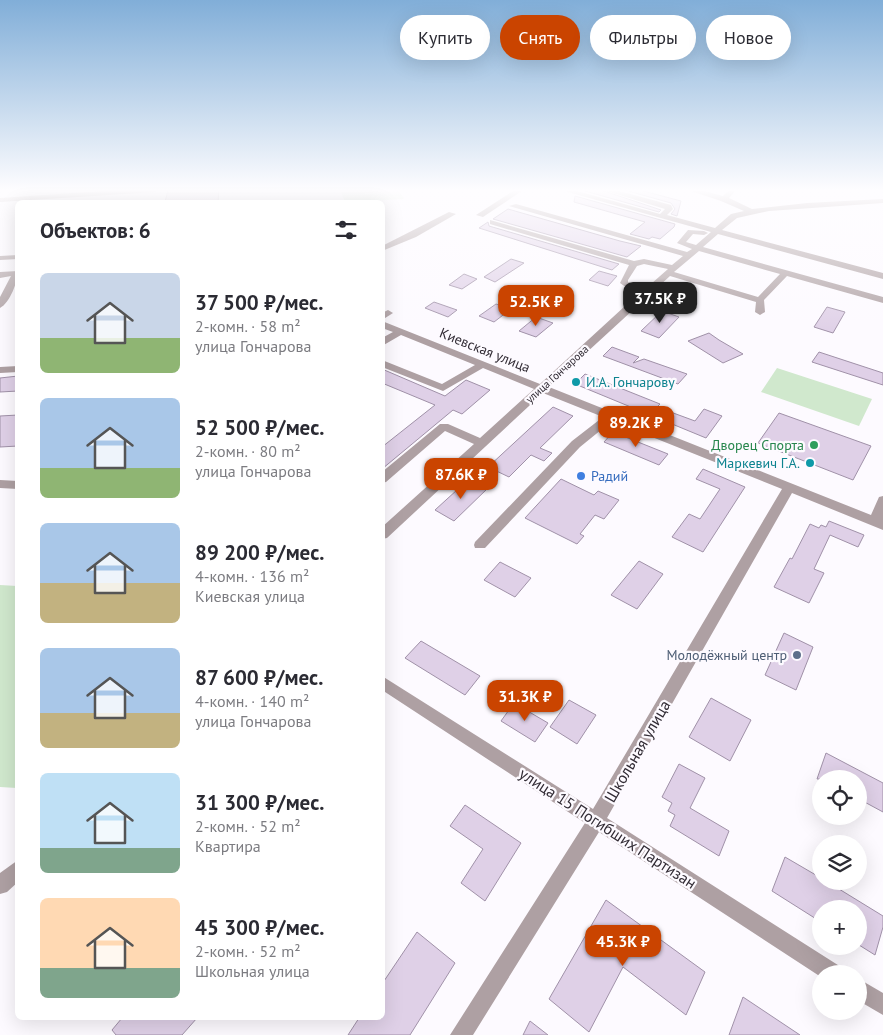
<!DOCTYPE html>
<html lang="ru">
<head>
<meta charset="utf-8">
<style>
	:root { --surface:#fff; --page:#f7f7f7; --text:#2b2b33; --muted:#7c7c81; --accent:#ca4400 }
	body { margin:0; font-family:"PT Sans",sans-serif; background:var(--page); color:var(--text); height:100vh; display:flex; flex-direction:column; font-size:19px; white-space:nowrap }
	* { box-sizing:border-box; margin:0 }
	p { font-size:16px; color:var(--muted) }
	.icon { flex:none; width:28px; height:28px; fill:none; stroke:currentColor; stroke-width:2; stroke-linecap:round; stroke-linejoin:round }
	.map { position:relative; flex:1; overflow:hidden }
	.drawer { position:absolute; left:15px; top:200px; width:370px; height:820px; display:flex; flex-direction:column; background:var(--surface); border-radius:8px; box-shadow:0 5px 20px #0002 }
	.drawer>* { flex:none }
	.hud { position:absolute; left:400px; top:15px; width:408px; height:45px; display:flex; gap:10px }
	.tools { position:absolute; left:812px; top:770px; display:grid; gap:10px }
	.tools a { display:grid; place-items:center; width:55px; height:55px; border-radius:50%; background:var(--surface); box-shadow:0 5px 20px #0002; font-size:25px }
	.price { position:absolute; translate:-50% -42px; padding:0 11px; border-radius:10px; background:var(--accent); color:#fff; font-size:16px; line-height:32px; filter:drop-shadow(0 1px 2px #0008) }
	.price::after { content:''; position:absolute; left:50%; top:30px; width:15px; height:11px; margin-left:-8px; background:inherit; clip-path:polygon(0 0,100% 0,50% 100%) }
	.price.on { background:#222; color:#fff }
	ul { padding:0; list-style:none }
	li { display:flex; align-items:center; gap:15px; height:125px; padding:0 25px }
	li span { display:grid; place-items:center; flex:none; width:140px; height:100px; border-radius:8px; color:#555 }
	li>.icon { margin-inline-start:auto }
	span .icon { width:60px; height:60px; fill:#fffc; stroke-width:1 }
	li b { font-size:21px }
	h2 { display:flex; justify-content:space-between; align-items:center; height:60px; padding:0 25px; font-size:21px }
	.pill { padding:0 18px; border-radius:22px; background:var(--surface); box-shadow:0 5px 20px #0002; font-size:18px; line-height:45px }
	.pill.on { background:var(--accent); color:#fff }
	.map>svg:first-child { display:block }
	.green { fill:#d0e8cd }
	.building { fill:#dfd0e7; stroke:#a091a8 }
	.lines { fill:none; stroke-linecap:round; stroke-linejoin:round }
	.minor { fill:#aea0a3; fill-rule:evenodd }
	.culture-dot { fill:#0f9aa8; stroke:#fdfaff; stroke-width:2 }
	.leisure-dot { fill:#2e9e5b; stroke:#fdfaff; stroke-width:2 }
	.shop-dot { fill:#3f7fe0; stroke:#fdfaff; stroke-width:2 }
	.service-dot { fill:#5c6f8a; stroke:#fdfaff; stroke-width:2 }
	.labels { text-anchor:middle; stroke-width:4.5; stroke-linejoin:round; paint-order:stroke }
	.far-street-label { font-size:11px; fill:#322c35; stroke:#fdfaff }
	.street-label { font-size:14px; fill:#322c35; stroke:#fdfaff }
	.culture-label { font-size:14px; fill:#0d838f; stroke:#fdfaff; text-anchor:start }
	.leisure-label { font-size:14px; fill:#27864d; stroke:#fdfaff; text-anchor:end }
	.shop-label { font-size:14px; fill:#366cbe; stroke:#fdfaff; text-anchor:start }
	.service-label { font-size:14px; fill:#4e5e75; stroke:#fdfaff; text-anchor:end }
	.near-street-label { font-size:16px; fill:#322c35; stroke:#fdfaff }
</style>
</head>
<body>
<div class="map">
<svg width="883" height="1035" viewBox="0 0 883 1035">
	<rect width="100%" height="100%" fill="#fdfaff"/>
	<g class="green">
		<path d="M370 189H398L404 199 345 202 341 192Z"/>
		<path d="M777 368 872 399 859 426 761 392Z"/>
		<path d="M0 585 17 586V788L0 787Z"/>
	</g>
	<g class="building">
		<path d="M219 189 218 202H165L168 190Z"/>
		<path d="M578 189H598L661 210 659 212Z"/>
		<path d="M621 189H636L681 201 677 216 671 214 675 209 671 203Z"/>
		<path d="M575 196 675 224 674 227 660 239 652 237 649 239 630 234 645 222 574 202Z"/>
		<path d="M508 209 620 241 641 246 627 257 493 219Z"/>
		<path d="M488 222 489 226 619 264 612 270 479 228Z"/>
		<path d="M511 259 524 263 495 282 484 277Z"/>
		<path d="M599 271 617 276 608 286 589 280Z"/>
		<path d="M464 274 477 279 462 289 449 285Z"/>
		<path d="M434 302 457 310 448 317 425 308Z"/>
		<path d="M496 304 511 309 494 322 479 316Z"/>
		<path d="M827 307 845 312 833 333 814 327Z"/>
		<path d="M662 311 679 317 659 338 641 331Z"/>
		<path d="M536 317 553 323 536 337 519 331Z"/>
		<path d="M709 333 719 340 743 354 723 363 688 341Z"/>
		<path d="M612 347 639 357 633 363 644 359 687 374 678 384 603 356Z"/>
		<path d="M819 352 883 373V385L812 362Z"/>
		<path d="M382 369 445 396 466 380 490 390 462 414 453 410 382 469V447L435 405 382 383Z"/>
		<path d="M585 374 660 404 657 407 695 421 704 409 722 416 706 438 575 384Z"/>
		<path d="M18 376V391L0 392V378Z"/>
		<path d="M553 407 573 416 540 448 552 453 544 461 531 455 509 477 488 467Z"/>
		<path d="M779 413 871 446 853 480 758 443Z"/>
		<path d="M18 415V446L0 447V416Z"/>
		<path d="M613 432 668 454 659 465 604 442Z"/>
		<path d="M703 469 745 487 703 552 672 537 689 514 700 519 720 489 696 479Z"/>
		<path d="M469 479 488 488 454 521 435 510Z"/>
		<path d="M561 479 594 495 598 491 619 500 604 519 595 515 580 534 584 536 577 544 525 518Z"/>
		<path d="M829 521 864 535 858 547 830 535 814 569 824 573 809 603 774 587 790 558 792 559 810 524 819 528 821 525 826 527Z"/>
		<path d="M639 561 663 574 637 609 611 595Z"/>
		<path d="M500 562 531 578 515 597 484 580Z"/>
		<path d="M784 633 813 647 796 690 765 675Z"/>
		<path d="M421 641 480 676 465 695 405 658Z"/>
		<path d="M711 698 751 720 730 761 689 737Z"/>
		<path d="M569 700 596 715 577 744 550 727Z"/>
		<path d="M514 703 548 723 535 742 501 721Z"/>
		<path d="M826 753 883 783V812L859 799V779H817Z"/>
		<path d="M679 764 705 778 690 808 729 831 719 856 670 826 675 815 668 811 672 803 662 797Z"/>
		<path d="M465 805 521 843 485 901 461 883 483 849 450 826Z"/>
		<path d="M785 857 821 878V881H826L883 916V927L875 955 859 945V909H821V922L772 891Z"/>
		<path d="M606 900 705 972 686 1015 623 967 589 1032 549 999Z"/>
		<path d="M417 932 455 963 410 1035H348L359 1018H382V984Z"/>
		<path d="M743 997 800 1035H729Z"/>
		<path d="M122 1018H197L182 1035H116L112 1030Z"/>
		<path d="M530 1021 548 1035H523Z"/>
	</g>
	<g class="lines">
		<g class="minor">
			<path d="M131 189 159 190 155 192 0 202V198Z"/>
			<path d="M516 189H525L483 217 476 215Z"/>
			<path d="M557 189H570L660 214 665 209 600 189H612L671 205 673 209 667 215 715 228 731 214 744 211 721 201 685 189H697L723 196 730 189H737L729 198 752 209 807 203 883 199V203L769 211 737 218 722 230 883 273V279L718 234 703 247 883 297V303L787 276 764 300 765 312 760 315 755 312 756 302 670 276 549 387 871 515 879 497 883 496V530L792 493 607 818 841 967 844 974H821V977L599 832 473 1035H450L585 823 382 690V676L593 809 782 489 612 421 580 447 485 548H475L474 545 475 542 572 441 603 417 543 393 387 538 382 539V527L474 444 445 431 386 482 382 483V472L440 424H448L480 438 534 389 483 368 443 391 382 367V360L442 384 475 365 401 335 382 346V338L393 332 382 328V321L540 384 637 295 620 283 629 265 490 224V220L634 261 644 259 672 265 683 256 509 206 516 204 687 252 692 249 677 243 688 230 704 231 708 233 704 235 693 234 686 242 696 245 711 232ZM699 251 780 274 758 297 674 272ZM644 264 668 269 643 291 628 282V280L637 266Z"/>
			<path d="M449 212 456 214 416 237 382 251V246Z"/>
			<path d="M18 255V259L0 260V256Z"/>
			<path d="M18 271C18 281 10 303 0 308V297L11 276 0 278V272Z"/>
			<path d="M388 310 393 313 382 320V313Z"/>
			<path d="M18 366V372L0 373V367Z"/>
			<path d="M0 480 18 481V489L0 488Z"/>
			<path d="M18 860V882L7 892 0 894V873Z"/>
			<path d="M859 979 883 993V1015L859 1001Z"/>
		</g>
	</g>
	<linearGradient id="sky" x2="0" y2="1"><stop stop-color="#81aed8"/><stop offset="0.57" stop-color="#fefdff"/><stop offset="1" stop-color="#fefdff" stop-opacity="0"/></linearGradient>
	<rect width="883" height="334" fill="url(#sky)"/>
	<g class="culture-dot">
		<circle cx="576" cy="382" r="5"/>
		<circle cx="810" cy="463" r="5"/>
	</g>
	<circle class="leisure-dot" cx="814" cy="445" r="5"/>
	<circle class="shop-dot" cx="581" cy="476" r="5"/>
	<circle class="service-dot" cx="797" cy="655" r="5"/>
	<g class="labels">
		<g class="far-street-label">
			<text transform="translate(557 374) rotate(-42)" y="4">улица Гончарова</text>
		</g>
		<g class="street-label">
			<text transform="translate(485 350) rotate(22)" y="5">Киевская улица</text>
		</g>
		<g class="culture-label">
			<text x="586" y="387">И.А. Гончарову</text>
			<text x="800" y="468" text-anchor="end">Маркевич Г.А.</text>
		</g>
		<g class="leisure-label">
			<text x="804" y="450">Дворец Спорта</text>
		</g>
		<g class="shop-label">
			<text x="591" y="481">Радий</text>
		</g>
		<g class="service-label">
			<text x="787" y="660">Молодёжный центр</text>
		</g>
		<g class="near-street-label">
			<text transform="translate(637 751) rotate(-60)" y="6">Школьная улица</text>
			<text transform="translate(608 828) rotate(33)" y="6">улица 15 Погибших Партизан</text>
		</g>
	</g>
</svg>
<div class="tools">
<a><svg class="icon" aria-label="locate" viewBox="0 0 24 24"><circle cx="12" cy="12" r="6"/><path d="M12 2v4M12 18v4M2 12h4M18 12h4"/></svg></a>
<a><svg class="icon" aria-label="layers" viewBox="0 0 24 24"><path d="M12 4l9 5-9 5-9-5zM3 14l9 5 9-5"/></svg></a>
<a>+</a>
<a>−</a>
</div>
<b class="price on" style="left:660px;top:324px">37.5K ₽</b>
<b class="price" style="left:536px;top:327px">52.5K ₽</b>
<b class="price" style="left:636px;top:448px">89.2K ₽</b>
<b class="price" style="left:461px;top:500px">87.6K ₽</b>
<b class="price" style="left:525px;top:722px">31.3K ₽</b>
<b class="price" style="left:623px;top:967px">45.3K ₽</b>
<div class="hud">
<a class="pill">Купить</a>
<a class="pill on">Снять</a>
<a class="pill">Фильтры</a>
<a class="pill">Новое</a>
</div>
<section class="drawer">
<h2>Объектов: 6<svg class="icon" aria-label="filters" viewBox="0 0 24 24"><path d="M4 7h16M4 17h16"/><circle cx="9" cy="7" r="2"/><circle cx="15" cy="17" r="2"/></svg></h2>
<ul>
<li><span style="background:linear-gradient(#c9d6e8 65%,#8fb573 0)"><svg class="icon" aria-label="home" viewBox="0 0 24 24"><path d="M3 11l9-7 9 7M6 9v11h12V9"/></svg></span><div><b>37 500 ₽/мес.</b><p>2-комн. · 58 m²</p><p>улица Гончарова</p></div></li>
<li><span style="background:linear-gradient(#a9c7e8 70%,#8fb573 0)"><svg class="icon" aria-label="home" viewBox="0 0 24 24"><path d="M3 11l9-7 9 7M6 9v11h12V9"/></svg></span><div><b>52 500 ₽/мес.</b><p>2-комн. · 80 m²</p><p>улица Гончарова</p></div></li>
<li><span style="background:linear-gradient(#a9c7e8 60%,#c2b280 0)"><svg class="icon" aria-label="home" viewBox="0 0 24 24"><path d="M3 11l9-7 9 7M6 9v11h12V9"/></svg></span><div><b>89 200 ₽/мес.</b><p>4-комн. · 136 m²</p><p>Киевская улица</p></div></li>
<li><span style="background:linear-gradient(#a9c7e8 65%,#c2b280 0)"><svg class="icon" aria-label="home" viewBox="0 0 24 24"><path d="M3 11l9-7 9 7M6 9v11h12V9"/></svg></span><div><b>87 600 ₽/мес.</b><p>4-комн. · 140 m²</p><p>улица Гончарова</p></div></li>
<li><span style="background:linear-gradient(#bfe0f5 75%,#7fa58c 0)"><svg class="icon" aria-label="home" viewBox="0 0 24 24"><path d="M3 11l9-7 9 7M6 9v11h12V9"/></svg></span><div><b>31 300 ₽/мес.</b><p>2-комн. · 52 m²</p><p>Квартира</p></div></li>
<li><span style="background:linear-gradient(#ffd9b3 70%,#7fa58c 0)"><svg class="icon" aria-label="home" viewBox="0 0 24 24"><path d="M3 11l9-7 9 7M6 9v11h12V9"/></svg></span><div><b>45 300 ₽/мес.</b><p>2-комн. · 52 m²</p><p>Школьная улица</p></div></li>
</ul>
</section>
</div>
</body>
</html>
